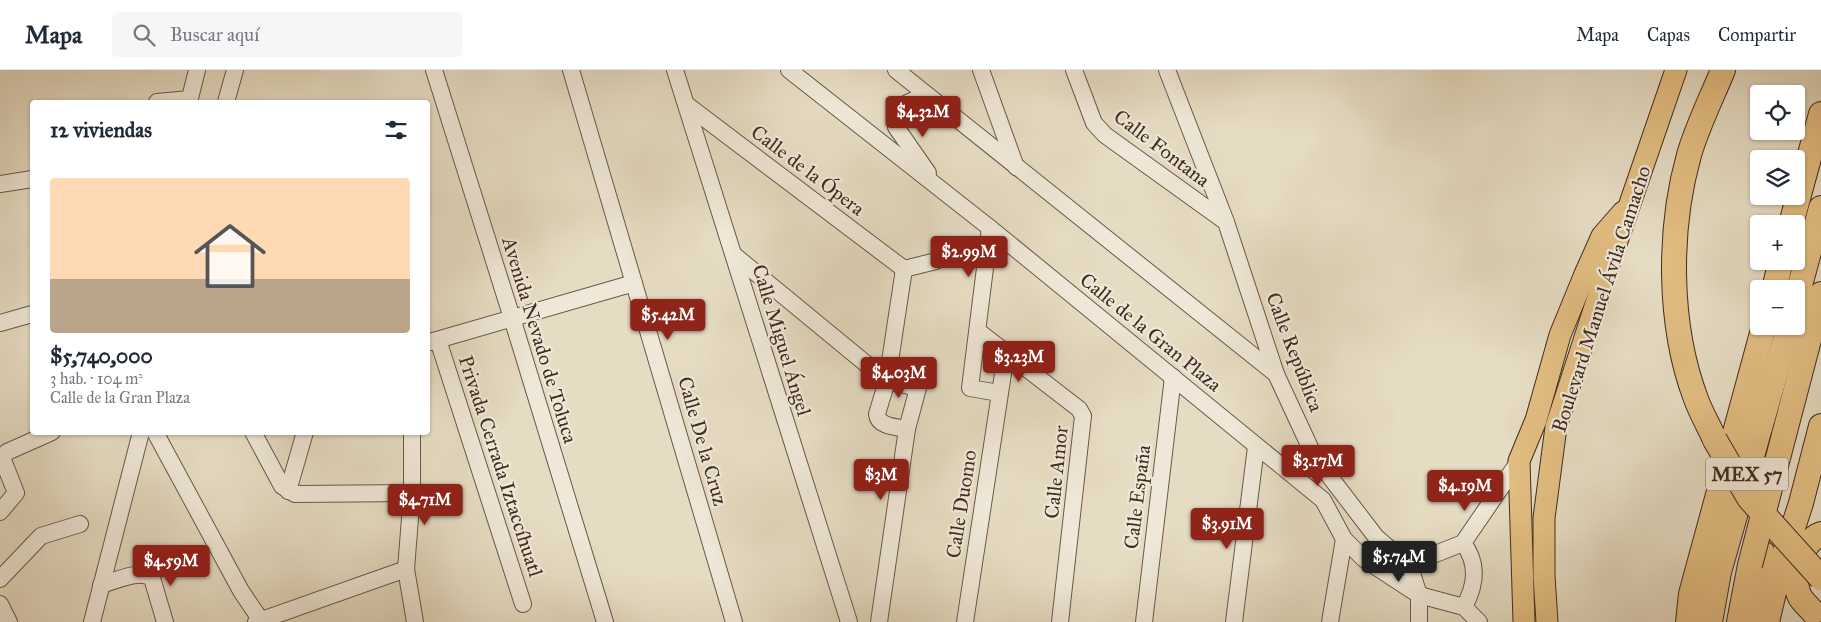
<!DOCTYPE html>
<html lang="es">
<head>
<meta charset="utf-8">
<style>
	:root { --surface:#fff; --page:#f6f6f7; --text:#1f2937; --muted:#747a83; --line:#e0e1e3; --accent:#8f2418 }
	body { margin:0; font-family:"IM FELL Great Primer",serif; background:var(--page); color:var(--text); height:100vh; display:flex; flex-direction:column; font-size:19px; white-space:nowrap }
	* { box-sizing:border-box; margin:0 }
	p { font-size:16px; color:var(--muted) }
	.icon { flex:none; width:28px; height:28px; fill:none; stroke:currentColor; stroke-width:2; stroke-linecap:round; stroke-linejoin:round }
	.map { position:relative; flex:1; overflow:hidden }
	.details { position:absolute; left:30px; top:30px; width:400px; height:335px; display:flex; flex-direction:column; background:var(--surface); border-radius:5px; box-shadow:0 1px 4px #0004 }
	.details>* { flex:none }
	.tools { position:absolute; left:1750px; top:15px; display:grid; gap:10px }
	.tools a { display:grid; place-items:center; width:55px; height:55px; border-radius:5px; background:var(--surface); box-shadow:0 1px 4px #0004; font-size:25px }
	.price { position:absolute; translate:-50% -42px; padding:0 11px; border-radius:5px; background:var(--accent); color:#fff; font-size:16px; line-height:32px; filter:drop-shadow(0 1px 2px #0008) }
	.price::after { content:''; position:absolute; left:50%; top:30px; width:15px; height:11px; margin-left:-8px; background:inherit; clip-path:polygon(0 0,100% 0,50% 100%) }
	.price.selected { background:#222; color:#fff }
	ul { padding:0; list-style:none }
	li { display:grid; align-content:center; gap:10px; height:265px; padding:0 20px }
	li span { display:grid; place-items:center; height:155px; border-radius:5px; color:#555 }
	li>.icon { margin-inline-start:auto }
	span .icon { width:90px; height:90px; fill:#fffc; stroke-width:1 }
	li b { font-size:21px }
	h2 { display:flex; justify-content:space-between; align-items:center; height:60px; padding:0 20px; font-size:21px }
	header { display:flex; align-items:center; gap:30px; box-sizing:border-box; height:70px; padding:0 25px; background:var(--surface); border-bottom:1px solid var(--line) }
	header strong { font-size:24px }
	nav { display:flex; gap:28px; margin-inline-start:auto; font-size:18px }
	.search { width:350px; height:45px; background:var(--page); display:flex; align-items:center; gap:12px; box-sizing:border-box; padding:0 18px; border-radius:5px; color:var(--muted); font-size:19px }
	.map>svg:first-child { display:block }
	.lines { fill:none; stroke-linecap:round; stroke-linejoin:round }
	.minor-casing { stroke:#6a574a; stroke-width:18 }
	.major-casing { stroke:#412b21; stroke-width:23 }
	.highway-casing { stroke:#412b21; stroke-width:26 }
	.minor { stroke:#efe8d8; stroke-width:16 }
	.major { stroke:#e3be82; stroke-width:21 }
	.highway { stroke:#e3be82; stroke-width:24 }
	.highway-bridge-casing { stroke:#412b21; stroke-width:26; stroke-linecap:butt }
	.highway-bridge { stroke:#e3be82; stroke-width:24 }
	.labels { text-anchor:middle; stroke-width:4.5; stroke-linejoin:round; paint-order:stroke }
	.shield { fill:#efe8d8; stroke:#756458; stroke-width:1 }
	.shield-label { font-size:19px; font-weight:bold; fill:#412b21 }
	.street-label { font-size:20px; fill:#412b21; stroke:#efe8d8 }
</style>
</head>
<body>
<header>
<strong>Mapa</strong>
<div class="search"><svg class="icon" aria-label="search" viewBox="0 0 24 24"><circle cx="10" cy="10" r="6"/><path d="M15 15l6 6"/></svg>Buscar aquí</div>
<nav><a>Mapa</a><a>Capas</a><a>Compartir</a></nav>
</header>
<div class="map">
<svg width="1821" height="552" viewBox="0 0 1821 552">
	<rect width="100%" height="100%" fill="#e6dcc3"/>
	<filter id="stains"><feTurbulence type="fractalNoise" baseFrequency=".004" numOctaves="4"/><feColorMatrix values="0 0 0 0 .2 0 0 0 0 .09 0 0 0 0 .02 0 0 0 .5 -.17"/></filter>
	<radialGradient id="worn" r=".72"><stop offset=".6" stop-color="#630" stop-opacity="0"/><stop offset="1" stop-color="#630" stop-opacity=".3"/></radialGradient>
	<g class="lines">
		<defs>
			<g id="minor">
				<path d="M434 0 512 248 605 552"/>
				<path d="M571 0 734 552"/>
				<path d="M675 0 849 552"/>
				<path d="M789 0 990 158 1323 430 1344 469 1364 489 1419 525 1464 537 1479 552"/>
				<path d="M896 0 1276 304"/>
				<path d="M981 0 1016 97"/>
				<path d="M1074 0 1094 53 1105 65 1226 152"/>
				<path d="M1167 0 1226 152 1276 304 1314 386 1376 467 1391 480 1408 491 1419 525V552"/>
				<path d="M927 25C910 32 892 34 896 57L928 103"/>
				<path d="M157 32 190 29"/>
				<path d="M189 32 197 0"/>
				<path d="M226 32 235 0"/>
				<path d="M687 35 904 199"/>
				<path d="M0 114 32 109"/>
				<path d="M990 158 970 318 999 323"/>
				<path d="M734 185 887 311 918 318 907 359 879 552"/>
				<path d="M0 253 32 244"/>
				<path d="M978 261 1079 339 1083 346 1060 552"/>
				<path d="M438 270 523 534"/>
				<path d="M430 272 634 213"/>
				<path d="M907 359C897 357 878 357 877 344L887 311 904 199 936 191"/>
				<path d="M155 362 241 521 262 552"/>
				<path d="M253 362 282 416 295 424 412 423"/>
				<path d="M412 362V423L406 499 415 552"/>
				<path d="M288 421 305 362"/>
				<path d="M0 442 16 423 3 390 4 385 7 382 52 362"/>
				<path d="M1463 473C1479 494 1476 515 1464 537"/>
				<path d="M1408 491 1428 487 1463 473 1519 391"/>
				<path d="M0 509 41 466 80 454"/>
				<path d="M101 515C116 511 138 499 152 508L165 552"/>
				<path d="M0 534 9 552"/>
				<path d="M92 552 141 362"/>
				<path d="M256 552 406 499"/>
				<path d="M965 552 1006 284"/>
				<path d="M1144 552 1173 307"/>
				<path d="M1234 552 1256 377"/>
				<path d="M1330 552 1344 469"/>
			</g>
			<g id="major">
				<path d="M1524 552 1519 391 1536 350 1560 265 1585 204 1602 166 1623 142"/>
				<path d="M1547 552 1544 506V448L1556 357 1604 209 1676 0"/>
				<path d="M1756 552 1762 516 1764 482"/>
			</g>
			<g id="highway">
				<path d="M1791 154 1821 44"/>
				<path d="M1774 219 1781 191"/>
				<path d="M1796 230 1821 138"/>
				<path d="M1784 365 1821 224"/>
				<path d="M1715 370C1709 356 1701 343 1696 329 1668 255 1668 160 1689 85 1697 57 1712 27 1723 0"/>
				<path d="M1813 542C1809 537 1803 532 1800 527 1790 508 1801 471 1821 464"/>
				<path d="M1688 552 1691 524 1764 256"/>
				<path d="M1710 552 1719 502 1789 256"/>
				<path d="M1739 552 1750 495"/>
				<path d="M1767 552 1779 501 1801 433 1821 356"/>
			</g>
		</defs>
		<use href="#minor" class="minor-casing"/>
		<use href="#major" class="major-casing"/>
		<use href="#highway" class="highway-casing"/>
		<use href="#minor" class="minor"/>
		<use href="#major" class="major"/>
		<use href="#highway" class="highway"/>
		<defs>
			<g id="highway-bridge">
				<path d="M1715 370 1749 428 1821 508"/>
				<path d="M1750 495 1784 365"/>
			</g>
		</defs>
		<use href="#highway-bridge" class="highway-bridge-casing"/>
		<use href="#highway-bridge" class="highway-bridge"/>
	</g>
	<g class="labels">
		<rect class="shield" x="1706" y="387.5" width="82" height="33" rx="4"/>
		<g class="shield-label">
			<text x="1747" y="411">MEX 57</text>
		</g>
		<g class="street-label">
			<text transform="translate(1162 78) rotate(37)" y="7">Calle Fontana</text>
			<text transform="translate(808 100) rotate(37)" y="7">Calle de la Ópera</text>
			<text transform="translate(1601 229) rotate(-72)" y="7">Boulevard Manuel Ávila Camacho</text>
			<text transform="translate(1151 262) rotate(39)" y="7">Calle de la Gran Plaza</text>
			<text transform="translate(540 270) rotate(73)" y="7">Avenida Nevado de Toluca</text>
			<text transform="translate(782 270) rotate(73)" y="7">Calle Miguel Ángel</text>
			<text transform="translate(1295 282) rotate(69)" y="7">Calle República</text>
			<text transform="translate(703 371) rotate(74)" y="7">Calle De la Cruz</text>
			<text transform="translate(501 396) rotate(72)" y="7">Privada Cerrada Iztaccíhuatl</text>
			<text transform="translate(1056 402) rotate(-84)" y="7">Calle Amor</text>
			<text transform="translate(1137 427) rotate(-83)" y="7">Calle España</text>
			<text transform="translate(961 434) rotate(-81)" y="7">Calle Duomo</text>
		</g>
	</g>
	<rect width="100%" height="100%" filter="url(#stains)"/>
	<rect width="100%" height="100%" fill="url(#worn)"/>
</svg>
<div class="tools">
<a><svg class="icon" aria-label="locate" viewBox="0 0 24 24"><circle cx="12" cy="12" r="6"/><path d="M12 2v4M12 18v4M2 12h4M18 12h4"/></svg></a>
<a><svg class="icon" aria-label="layers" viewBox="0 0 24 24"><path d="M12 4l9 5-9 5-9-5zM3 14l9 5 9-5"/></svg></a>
<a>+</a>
<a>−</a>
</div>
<b class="price" style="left:923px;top:68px">$4.32M</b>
<b class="price" style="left:969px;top:208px">$2.99M</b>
<b class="price" style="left:668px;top:271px">$5.42M</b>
<b class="price" style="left:1019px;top:313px">$3.23M</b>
<b class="price" style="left:899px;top:329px">$4.03M</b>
<b class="price" style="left:1318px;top:417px">$3.17M</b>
<b class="price" style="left:881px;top:431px">$3M</b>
<b class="price" style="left:1465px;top:442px">$4.19M</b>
<b class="price" style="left:425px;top:456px">$4.71M</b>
<b class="price" style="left:1227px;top:480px">$3.91M</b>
<b class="price selected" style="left:1399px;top:513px">$5.74M</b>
<b class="price" style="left:171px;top:517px">$4.59M</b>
<section class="details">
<h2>12 viviendas<svg class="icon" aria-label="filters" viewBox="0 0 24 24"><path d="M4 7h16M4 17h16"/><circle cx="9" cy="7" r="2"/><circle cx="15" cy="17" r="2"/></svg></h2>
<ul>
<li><span style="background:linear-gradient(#ffd9b3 65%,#b9a48a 0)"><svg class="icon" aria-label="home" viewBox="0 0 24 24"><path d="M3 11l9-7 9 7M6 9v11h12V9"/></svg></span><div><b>$5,740,000</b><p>3 hab. · 104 m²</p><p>Calle de la Gran Plaza</p></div></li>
</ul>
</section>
</div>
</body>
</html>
